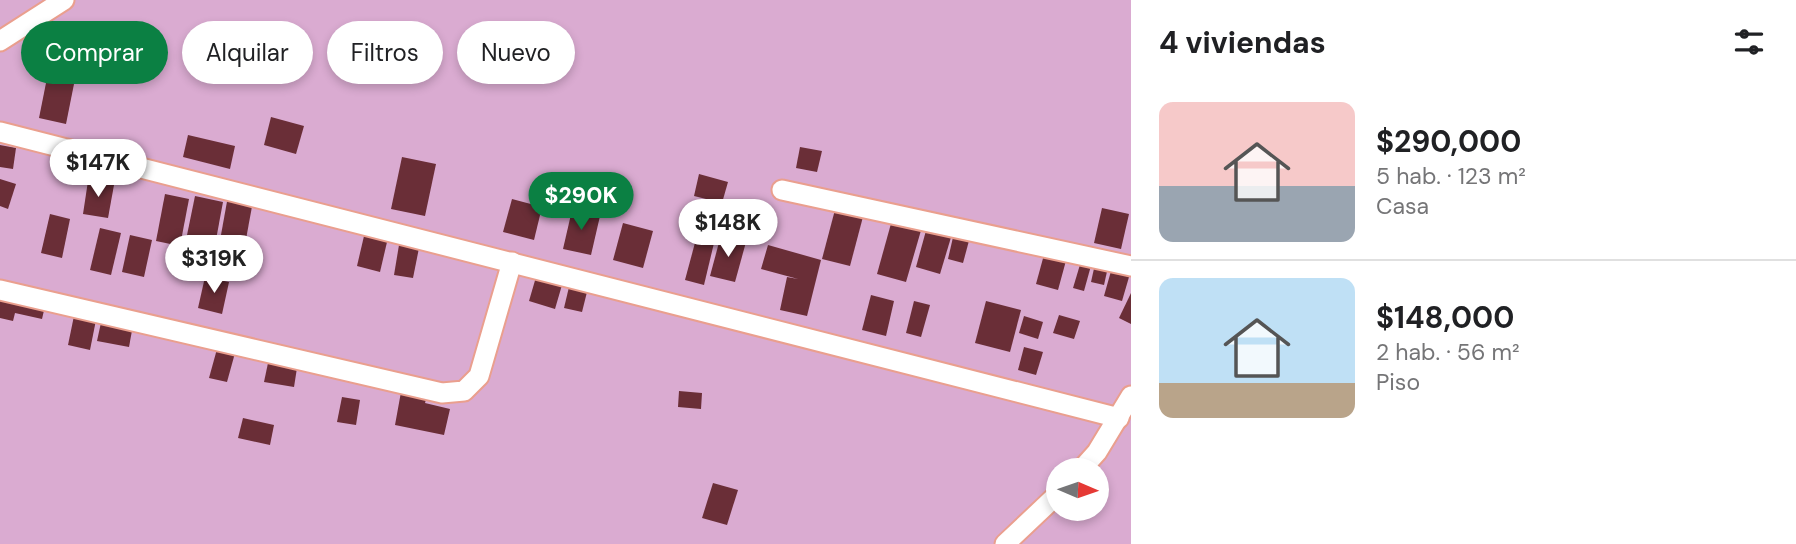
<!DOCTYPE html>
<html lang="es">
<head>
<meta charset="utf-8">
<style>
	:root { --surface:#fff; --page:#f6f6f6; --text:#202124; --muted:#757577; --line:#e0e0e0; --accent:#0b8043 }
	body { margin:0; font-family:"DM Sans",sans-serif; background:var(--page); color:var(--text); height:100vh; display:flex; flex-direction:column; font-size:26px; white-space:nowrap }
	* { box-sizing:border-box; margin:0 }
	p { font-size:23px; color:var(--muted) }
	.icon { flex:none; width:38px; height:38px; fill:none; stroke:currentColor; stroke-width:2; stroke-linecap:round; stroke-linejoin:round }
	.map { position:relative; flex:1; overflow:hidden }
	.details { display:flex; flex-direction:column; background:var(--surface); width:665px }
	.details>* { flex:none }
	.guide { position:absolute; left:21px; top:21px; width:665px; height:63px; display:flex; gap:14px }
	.needle { width:46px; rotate:92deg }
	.tools { position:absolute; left:1046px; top:458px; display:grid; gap:14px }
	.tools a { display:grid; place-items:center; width:63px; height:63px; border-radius:50%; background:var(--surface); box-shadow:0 4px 10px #0003; font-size:35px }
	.price { position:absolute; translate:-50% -60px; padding:0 16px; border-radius:24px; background:#fff; color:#222; font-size:23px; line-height:46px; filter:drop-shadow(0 2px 4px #0008) }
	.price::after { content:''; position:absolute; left:50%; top:42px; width:21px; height:16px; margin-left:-10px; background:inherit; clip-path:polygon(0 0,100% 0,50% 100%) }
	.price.active { background:var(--accent); color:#fff }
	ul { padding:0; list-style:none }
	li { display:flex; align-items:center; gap:21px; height:175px; padding:0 28px }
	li+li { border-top:2px solid var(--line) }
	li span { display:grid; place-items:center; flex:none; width:196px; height:140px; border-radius:14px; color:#555 }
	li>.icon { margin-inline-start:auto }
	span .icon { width:84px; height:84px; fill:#fffc; stroke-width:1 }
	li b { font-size:30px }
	h2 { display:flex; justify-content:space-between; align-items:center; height:84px; padding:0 28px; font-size:30px }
	.chip { padding:0 24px; border-radius:32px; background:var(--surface); box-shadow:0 4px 10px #0003; font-size:24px; line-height:63px }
	.chip.active { background:var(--accent); color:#fff }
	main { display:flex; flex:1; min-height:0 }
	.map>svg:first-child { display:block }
	.green { fill:#daabd1; fill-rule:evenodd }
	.building { fill:#6a2e37 }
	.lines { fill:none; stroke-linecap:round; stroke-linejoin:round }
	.minor-casing { stroke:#ea9f8e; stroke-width:23 }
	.minor { stroke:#fff; stroke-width:19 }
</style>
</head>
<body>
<main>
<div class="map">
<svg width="1131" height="544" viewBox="0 0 1131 544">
	<rect width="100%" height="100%" fill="#fdddd5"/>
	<path class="green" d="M0 0H1131V544H0ZM1059 471H1097V509H1059Z"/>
	<g class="building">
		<path d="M48 73 75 79 66 124 39 118Z"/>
		<path d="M271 117 304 126 296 154 264 145Z"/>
		<path d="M188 135 235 146 230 169 183 157Z"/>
		<path d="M0 145 16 148 13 169 0 167Z"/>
		<path d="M800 147 822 151 817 172 796 168Z"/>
		<path d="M402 157 436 164 425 216 391 209Z"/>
		<path d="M699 174 728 182 722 203 694 196Z"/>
		<path d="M0 179 16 184 8 209 0 206Z"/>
		<path d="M88 181 114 185 108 218 83 214Z"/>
		<path d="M165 194 189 199 180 246 156 241Z"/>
		<path d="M195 196 223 202 215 245 186 240Z"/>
		<path d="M228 196 253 201 244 250 219 246Z"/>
		<path d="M512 199 542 207 534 240 503 232Z"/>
		<path d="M695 204 721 209 717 231 691 225Z"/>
		<path d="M836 206 864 213 850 266 822 259Z"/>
		<path d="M1102 208 1129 214 1121 249 1094 243Z"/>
		<path d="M572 210 600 216 591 255 563 249Z"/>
		<path d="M50 214 70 219 62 258 41 253Z"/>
		<path d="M892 220 922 227 906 282 877 274Z"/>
		<path d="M623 223 653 231 643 268 613 260Z"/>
		<path d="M927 227 952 234 940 274 916 267Z"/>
		<path d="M100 228 121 233 111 275 90 270Z"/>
		<path d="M954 233 970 237 963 263 948 259Z"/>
		<path d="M130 235 152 240 144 277 122 272Z"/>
		<path d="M721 235 746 242 735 282 710 276Z"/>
		<path d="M364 236 387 242 380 272 357 266Z"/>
		<path d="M400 239 420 243 413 278 394 275Z"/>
		<path d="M696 239 714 243 704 285 685 280Z"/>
		<path d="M768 245 821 260 807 316 780 310 787 277 798 279 761 269Z"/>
		<path d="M1045 251 1067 257 1058 290 1036 284Z"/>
		<path d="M1082 258 1092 262 1084 291 1073 288Z"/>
		<path d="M1095 264 1108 267 1104 285 1091 282Z"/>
		<path d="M1111 271 1129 277 1122 301 1104 296Z"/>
		<path d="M205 277 229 282 222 314 198 308Z"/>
		<path d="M536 277 562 285 555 309 529 301Z"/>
		<path d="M569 287 587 292 582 312 564 308Z"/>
		<path d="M1131 293V324L1119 318Z"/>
		<path d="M871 295 894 301 886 336 862 330Z"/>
		<path d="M0 296 46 302 42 319 15 313 13 321 0 318Z"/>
		<path d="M914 301 930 305 921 337 906 333Z"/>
		<path d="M986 301 1021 310 1010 352 975 343Z"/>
		<path d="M75 311 97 315 90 350 68 345Z"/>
		<path d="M1059 315 1080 321 1074 339 1053 333Z"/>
		<path d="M1024 316 1043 322 1038 339 1019 333Z"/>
		<path d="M102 318 133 325 129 347 97 341Z"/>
		<path d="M1024 347 1043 352 1036 375 1018 370Z"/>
		<path d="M217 349 235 353 227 382 209 378Z"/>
		<path d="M268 363 297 368 294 387 264 382Z"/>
		<path d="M679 391 702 393 701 409 678 407Z"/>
		<path d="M401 392 427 396 425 403 450 409 444 435 395 425Z"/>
		<path d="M342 397 360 400 356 425 337 422Z"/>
		<path d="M243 418 274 425 270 445 238 438Z"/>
		<path d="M713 483 738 490 727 525 702 518Z"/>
	</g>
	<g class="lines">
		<defs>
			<g id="minor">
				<path d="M0 41 64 0"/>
				<path d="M0 132 1119 418"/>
				<path d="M782 190 1131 266"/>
				<path d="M0 290 442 393 464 391 479 376 512 262"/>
				<path d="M1080 471 1097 452 1131 396"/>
				<path d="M1005 544 1059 493"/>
			</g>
		</defs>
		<use href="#minor" class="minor-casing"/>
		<use href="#minor" class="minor"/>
	</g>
</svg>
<div class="tools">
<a><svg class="needle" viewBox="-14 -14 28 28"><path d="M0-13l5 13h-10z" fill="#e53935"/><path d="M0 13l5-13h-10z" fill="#757577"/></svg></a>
</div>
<b class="price" style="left:98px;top:199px">$147K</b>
<b class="price active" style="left:581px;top:232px">$290K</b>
<b class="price" style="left:728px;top:259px">$148K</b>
<b class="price" style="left:214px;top:295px">$319K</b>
<div class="guide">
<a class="chip active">Comprar</a>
<a class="chip">Alquilar</a>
<a class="chip">Filtros</a>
<a class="chip">Nuevo</a>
</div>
</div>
<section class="details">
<h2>4 viviendas<svg class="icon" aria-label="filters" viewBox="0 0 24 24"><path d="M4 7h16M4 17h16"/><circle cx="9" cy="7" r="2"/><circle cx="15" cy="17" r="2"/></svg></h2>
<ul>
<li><span style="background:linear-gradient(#f6c9c9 60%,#9aa5b1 0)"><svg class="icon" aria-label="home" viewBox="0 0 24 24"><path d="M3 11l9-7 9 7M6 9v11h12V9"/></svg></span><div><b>$290,000</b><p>5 hab. · 123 m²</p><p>Casa</p></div></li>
<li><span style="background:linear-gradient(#bfe0f5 75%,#b9a48a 0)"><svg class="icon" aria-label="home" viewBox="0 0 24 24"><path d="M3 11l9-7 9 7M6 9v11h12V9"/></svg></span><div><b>$148,000</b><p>2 hab. · 56 m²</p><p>Piso</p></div></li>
</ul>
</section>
</main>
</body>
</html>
